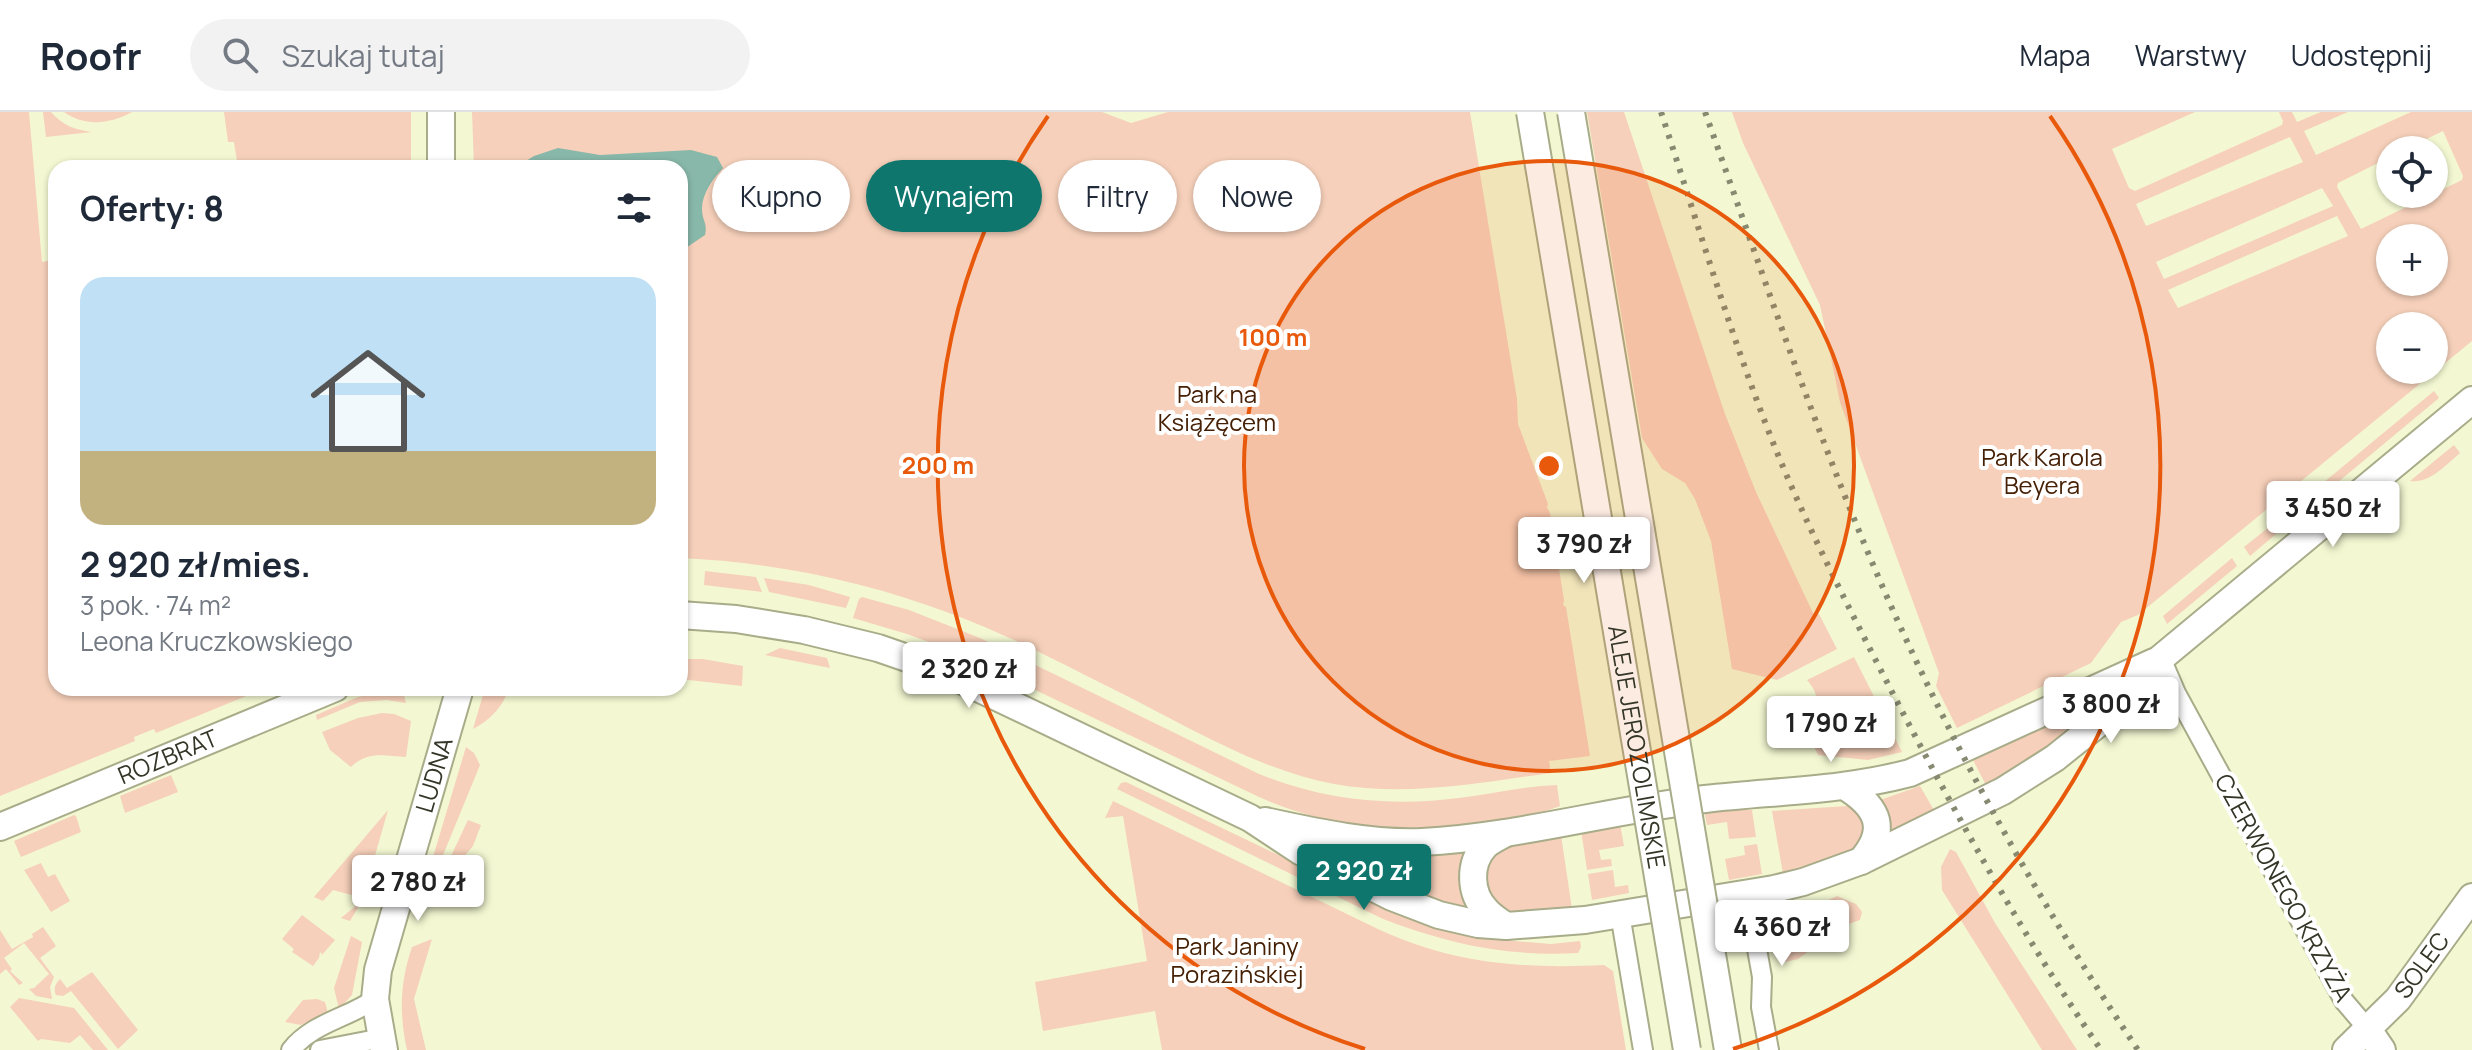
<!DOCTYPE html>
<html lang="pl">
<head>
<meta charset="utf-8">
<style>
	:root { --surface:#fff; --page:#f2f2f3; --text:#1f2937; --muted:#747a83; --line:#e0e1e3; --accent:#0f766e }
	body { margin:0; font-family:Manrope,sans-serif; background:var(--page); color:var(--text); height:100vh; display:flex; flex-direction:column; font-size:30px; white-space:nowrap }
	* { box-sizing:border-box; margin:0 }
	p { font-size:26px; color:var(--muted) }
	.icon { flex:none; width:44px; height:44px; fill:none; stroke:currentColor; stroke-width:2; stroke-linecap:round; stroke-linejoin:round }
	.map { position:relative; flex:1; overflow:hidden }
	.sheet { position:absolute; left:48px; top:48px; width:640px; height:536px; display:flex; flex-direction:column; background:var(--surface); border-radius:24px; box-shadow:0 2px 6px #0004 }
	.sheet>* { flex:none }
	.guide { position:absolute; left:712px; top:48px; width:760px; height:72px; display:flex; gap:16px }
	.controls { position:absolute; left:2376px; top:24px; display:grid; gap:16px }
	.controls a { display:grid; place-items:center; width:72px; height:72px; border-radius:50%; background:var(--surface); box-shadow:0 2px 6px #0004; font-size:40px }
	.price { position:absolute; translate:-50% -68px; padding:0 18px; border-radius:8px; background:#fff; color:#222; font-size:26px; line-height:52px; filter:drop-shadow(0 2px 4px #0008) }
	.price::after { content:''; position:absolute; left:50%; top:48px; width:24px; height:18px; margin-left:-12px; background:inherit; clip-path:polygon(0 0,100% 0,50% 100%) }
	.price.on { background:var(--accent); color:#fff }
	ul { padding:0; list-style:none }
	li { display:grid; align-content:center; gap:16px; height:424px; padding:0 32px }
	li+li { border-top:2px solid var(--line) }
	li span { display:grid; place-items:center; height:248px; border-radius:24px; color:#555 }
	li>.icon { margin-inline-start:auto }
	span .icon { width:144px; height:144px; fill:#fffc; stroke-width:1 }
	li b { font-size:34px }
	h2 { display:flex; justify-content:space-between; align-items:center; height:96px; padding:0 32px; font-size:34px }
	.pill { padding:0 28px; border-radius:36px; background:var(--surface); box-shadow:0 2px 6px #0004; font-size:28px; line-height:72px }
	.pill.on { background:var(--accent); color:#fff }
	header { display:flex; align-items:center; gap:48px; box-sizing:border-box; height:112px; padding:0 40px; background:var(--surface); border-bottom:2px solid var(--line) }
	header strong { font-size:38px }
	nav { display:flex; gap:44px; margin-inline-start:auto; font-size:28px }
	.search { width:560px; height:72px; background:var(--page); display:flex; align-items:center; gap:20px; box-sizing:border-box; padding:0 28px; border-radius:44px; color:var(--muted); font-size:30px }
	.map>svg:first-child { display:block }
	.green { fill:#f6d0ba; fill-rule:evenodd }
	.water { fill:#88b8a9 }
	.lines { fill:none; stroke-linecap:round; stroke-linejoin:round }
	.street-casing { stroke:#a8ac89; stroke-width:22 }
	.secondary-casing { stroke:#a8ac89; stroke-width:30 }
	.street { stroke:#fff; stroke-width:18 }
	.secondary { stroke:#fff; stroke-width:26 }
	.rail { stroke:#878a71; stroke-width:6; stroke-dasharray:4 8; stroke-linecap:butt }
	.secondary-bridge-casing { stroke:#a8ac89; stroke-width:30; stroke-linecap:butt }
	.secondary-bridge { stroke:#fff; stroke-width:26 }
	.ring { fill:none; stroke:#e8590c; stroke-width:4 }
	.labels { text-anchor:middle; stroke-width:8; stroke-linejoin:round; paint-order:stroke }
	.park-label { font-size:24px; fill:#452004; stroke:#fff }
	.street-label { font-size:24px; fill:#343627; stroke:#fff }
	.centre { fill:#e8590c; stroke:#fff; stroke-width:4 }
	.ring-label { font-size:24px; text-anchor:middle; font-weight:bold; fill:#e8590c; stroke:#fff; stroke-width:8; stroke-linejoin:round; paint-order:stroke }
</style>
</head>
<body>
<header>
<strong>Roofr</strong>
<div class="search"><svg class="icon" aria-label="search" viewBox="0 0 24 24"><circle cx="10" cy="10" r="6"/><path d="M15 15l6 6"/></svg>Szukaj tutaj</div>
<nav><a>Mapa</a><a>Warstwy</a><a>Udostępnij</a></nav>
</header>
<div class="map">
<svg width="2472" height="938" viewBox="0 0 2472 938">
	<rect width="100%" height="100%" fill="#f3f8d2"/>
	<g class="green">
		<path d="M0 0H29L42 150 56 147V576H266L156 621 154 617 134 625 135 629 0 684Z"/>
		<path d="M43 0H51C62 13 75 18 92 20L46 25Z"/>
		<path d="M64 0H132C111 12 84 15 64 0Z"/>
		<path d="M224 0H411V56H238L234 30H228Z"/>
		<path d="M472 0H1102L1131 11 1168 0H1470L1517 287 1518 312 1548 392 1547 395 1550 401 1564 488 1563 493 1566 495 1590 644 1549 649 1551 661C1478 671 1407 685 1334 672 1256 657 1187 614 1117 579 1063 552 1009 523 952 502 865 469 773 450 680 446V56H474Z"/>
		<path d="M1587 0H1624L1725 302 1756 380 1814 503 1819 502 1837 537 1777 568 1732 557 1711 429 1695 387 1685 371 1662 357 1642 326Z"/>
		<path d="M1732 0H2195L2112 37 2129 76 2135 79 2282 13 2283 9 2279 0H2292L2297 10 2321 0H2348L2304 19 2316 43 2411 0H2472V229L2138 503 2121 510 2091 551 1957 616 1936 574 1939 561 1840 290 1820 193 1743 31ZM2443 19 2463 64 2462 68 2361 117 2337 75 2338 71 2390 45V38H2404ZM2290 25 2303 50 2146 114 2136 92ZM2322 76 2333 94 2164 167 2156 150ZM2337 104 2348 124 2178 196 2168 178ZM2390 126H2434V170H2390ZM2434 214V258H2390V214Z"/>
		<path d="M2434 279 2439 286 2302 400 2294 395Z"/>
		<path d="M2454 333 2460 341C2446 353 2429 372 2410 369Z"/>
		<path d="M2284 403 2290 410 2250 444 2244 435Z"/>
		<path d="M2232 446 2237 454 2167 512 2163 504Z"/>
		<path d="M705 459 756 465 762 480 704 473Z"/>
		<path d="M764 466 809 473 850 485 846 496 769 480Z"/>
		<path d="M862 485 909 498 980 526 1259 662C1322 688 1391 695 1459 686 1491 682 1524 674 1557 673L1560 694C1538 703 1517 705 1495 708 1413 722 1336 719 1259 685L956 540 907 522 853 506 859 487Z"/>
		<path d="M780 536 827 546 830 556 765 543Z"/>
		<path d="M1854 545 1902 640 1868 648 1818 643 1803 613C1821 600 1821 584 1807 568Z"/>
		<path d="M680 547H703L743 554 742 574 680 567Z"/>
		<path d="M485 576H509C503 595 490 608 473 617Z"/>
		<path d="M393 577 403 579 406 591 387 588 360 590 317 608 316 603 358 585Z"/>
		<path d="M2099 588 2102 589V593L2033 645 1987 675 1973 648Z"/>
		<path d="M382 601 394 602 411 609 406 645C385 644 368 638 351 655L330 638 322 620 358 606Z"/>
		<path d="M466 635 474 641 480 653 441 748 424 775Z"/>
		<path d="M171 663 178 680 125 701 120 684Z"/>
		<path d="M1126 670 1418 810 1480 826 1551 832 1580 829 1581 835 1578 841C1506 845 1449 832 1383 807L1117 677 1121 671Z"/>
		<path d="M1920 674 1935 700 1891 720 1880 688Z"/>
		<path d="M1113 689 1380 818C1454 852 1524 857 1604 853L1613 859 1626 938H1162L1155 899 1043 919 1035 870 1147 849 1123 704 1105 706Z"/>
		<path d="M1847 694 1853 695 1869 708 1858 738 1783 762 1772 699Z"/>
		<path d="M388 698 362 789 350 809 341 806 357 793 359 785 333 778 323 789 314 785Z"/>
		<path d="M1704 698H1752L1756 725 1729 727 1727 710 1707 713Z"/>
		<path d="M74 703 76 704 81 720 21 745 14 729Z"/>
		<path d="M468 708 481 713 473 734 435 778Z"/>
		<path d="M1620 712 1624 734 1599 738 1601 748 1611 747 1612 754 1587 758 1581 718Z"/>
		<path d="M1561 723 1572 797 1513 801 1503 799 1484 776C1485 768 1483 759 1487 751 1498 727 1538 727 1561 723Z"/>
		<path d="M1757 732 1762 762 1729 768 1725 747 1745 743 1744 734Z"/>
		<path d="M1319 734 1379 742 1470 740 1471 796 1443 790 1393 772Z"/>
		<path d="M1950 737 1956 740 1995 811 2077 938H2042L1942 778 1941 755Z"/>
		<path d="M41 751 48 765 55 762 70 789 51 800 24 758Z"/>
		<path d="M1613 758 1615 775 1628 773 1629 781 1592 788 1588 762Z"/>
		<path d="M1837 784 1856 792 1862 800 1860 808 1843 814 1798 847 1785 850 1779 846 1774 829 1790 806Z"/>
		<path d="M302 803 335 828 321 844 322 842 320 840 319 846 313 854 292 840 294 837 282 827Z"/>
		<path d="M43 815 56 834 40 846 54 865 50 875 52 887 36 884 29 877 34 876 49 862 24 831 4 846 12 857 10 859 23 871 19 873 6 857 0 862V818L12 837 33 825 32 822Z"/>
		<path d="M351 824 362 830 352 883 339 897 334 876Z"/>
		<path d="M432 827 414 887 426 938H407C399 902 400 870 412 835Z"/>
		<path d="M92 860 138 918 118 937 71 879 63 884 56 883C53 877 55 872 60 867L67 876Z"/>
		<path d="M19 886 74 896 108 938H93L80 923 70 931 41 927 38 929 10 895Z"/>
		<path d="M317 887 325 890 328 901 301 913 285 910 303 888Z"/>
	</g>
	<path class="water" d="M558 36 600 43 691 38 717 45 723 56C713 67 702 81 702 97 702 108 708 112 705 123L680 140V56H515L534 44Z"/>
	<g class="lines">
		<defs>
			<g id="street">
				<path d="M2161 546 2176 581 2344 889 2367 916"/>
				<path d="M1747 781 1762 865 1761 895 1769 938"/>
				<path d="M1620 802 1643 938"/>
				<path d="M291 938C312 911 348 906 375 887"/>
				<path d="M320 938 382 926"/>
			</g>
			<g id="secondary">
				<path d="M441 0V56"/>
				<path d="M680 503 736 507 804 518 878 536 936 556 1250 706 1300 739 1392 785 1439 803 1478 812 1506 814 1585 808 1774 777 1803 770 1861 749 2003 679 2055 646 2120 594 2161 546 2472 288"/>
				<path d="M1846 675C1879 696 1888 718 1861 749"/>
				<path d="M1265 709C1316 720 1369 732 1422 730 1517 725 1610 698 1705 687 1774 679 1842 679 1910 661L2154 550"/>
				<path id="s1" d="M0 715 335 576"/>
				<path d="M1506 814C1499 809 1491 804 1486 798 1470 782 1468 752 1485 734 1490 729 1499 725 1506 721"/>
				<path d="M2367 916 2382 938"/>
				<path id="s2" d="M384 938 375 887 378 858 460 576"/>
				<path id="s3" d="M2346 938 2398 887 2472 785"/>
			</g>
		</defs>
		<use href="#street" class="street-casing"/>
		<use href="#secondary" class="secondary-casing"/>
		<use href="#street" class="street"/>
		<use href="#secondary" class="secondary"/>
		<g class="rail">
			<path d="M1661 0C1695 103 1726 208 1765 310 1800 402 1846 490 1891 578 1955 701 2022 823 2101 938"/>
			<path d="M1705 0C1758 148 1808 298 1869 443 1942 617 2033 782 2138 938"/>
		</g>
		<defs>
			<g id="secondary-bridge">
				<path id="s4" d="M1530 0 1687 938"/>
				<path d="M1571 0 1728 938"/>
			</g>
		</defs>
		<use href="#secondary-bridge" class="secondary-bridge-casing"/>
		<use href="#secondary-bridge" class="secondary-bridge"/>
	</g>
	<circle cx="1549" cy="354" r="305" fill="#e8590c" fill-opacity=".12"/>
	<g class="ring">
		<circle cx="1549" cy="354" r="305"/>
		<path d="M1365 937A611 611 0 0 1 1048 4M2050 4A611 611 0 0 1 1733 937"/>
	</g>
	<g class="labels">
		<g class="park-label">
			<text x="1217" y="291">Park na<tspan x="1217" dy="28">Książęcem</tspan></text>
			<text x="2042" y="354">Park Karola<tspan x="2042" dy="28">Beyera</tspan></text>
			<text x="1237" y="843">Park Janiny<tspan x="1237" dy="28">Porazińskiej</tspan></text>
		</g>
		<g class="street-label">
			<text dy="8" stroke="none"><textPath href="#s4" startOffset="644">ALEJE JEROZOLIMSKIE</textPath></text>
			<text dy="8" stroke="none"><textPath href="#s1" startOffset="182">ROZBRAT</textPath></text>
			<text dy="8" stroke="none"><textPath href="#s2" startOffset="284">LUDNA</textPath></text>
			<text transform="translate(2283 776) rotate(61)" y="8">CZERWONEGO KRZYŻA</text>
			<text dy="8" stroke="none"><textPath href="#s3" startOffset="114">SOLEC</textPath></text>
		</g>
	</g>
	<circle cx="1549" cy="354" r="12" class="centre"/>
	<g class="ring-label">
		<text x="1273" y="234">100 m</text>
		<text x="938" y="362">200 m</text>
	</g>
</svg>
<div class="controls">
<a><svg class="icon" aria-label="locate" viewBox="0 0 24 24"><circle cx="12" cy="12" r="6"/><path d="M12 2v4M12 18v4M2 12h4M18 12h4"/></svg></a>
<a>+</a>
<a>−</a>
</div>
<b class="price" style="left:2333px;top:437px">3 450 zł</b>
<b class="price" style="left:1584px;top:473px">3 790 zł</b>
<b class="price" style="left:969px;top:598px">2 320 zł</b>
<b class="price" style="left:2111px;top:633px">3 800 zł</b>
<b class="price" style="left:1831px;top:652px">1 790 zł</b>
<b class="price on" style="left:1364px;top:800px">2 920 zł</b>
<b class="price" style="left:418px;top:811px">2 780 zł</b>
<b class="price" style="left:1782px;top:856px">4 360 zł</b>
<div class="guide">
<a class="pill">Kupno</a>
<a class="pill on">Wynajem</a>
<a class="pill">Filtry</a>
<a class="pill">Nowe</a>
</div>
<section class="sheet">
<h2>Oferty: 8<svg class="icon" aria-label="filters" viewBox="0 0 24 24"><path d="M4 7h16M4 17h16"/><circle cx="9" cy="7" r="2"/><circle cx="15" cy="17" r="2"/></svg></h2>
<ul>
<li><span style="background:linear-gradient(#bfe0f5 70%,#c2b280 0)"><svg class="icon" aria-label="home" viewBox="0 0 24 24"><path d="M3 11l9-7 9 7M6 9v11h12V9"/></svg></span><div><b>2 920 zł/mies.</b><p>3 pok. · 74 m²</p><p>Leona Kruczkowskiego</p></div></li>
</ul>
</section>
</div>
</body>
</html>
